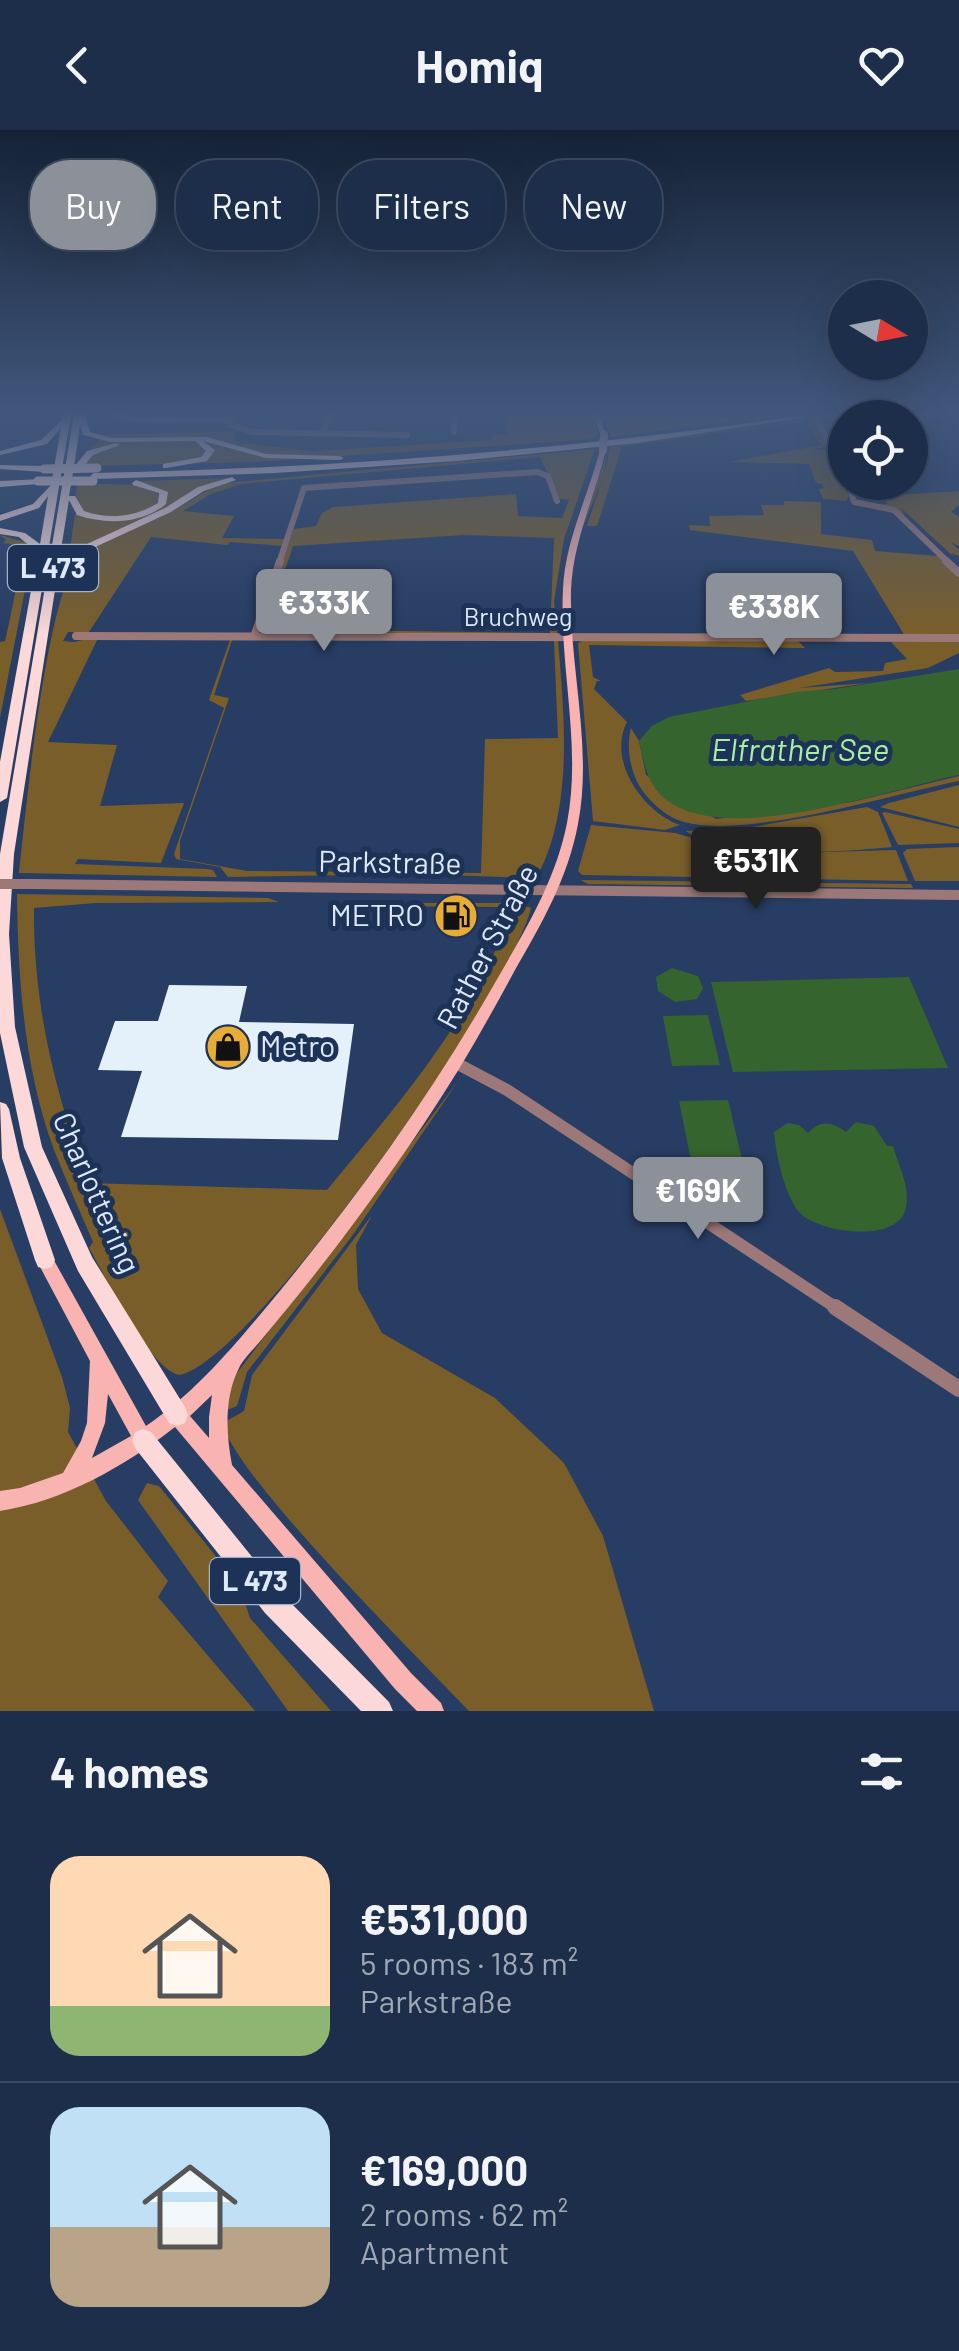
<!DOCTYPE html>
<html lang="en">
<head>
<meta charset="utf-8">
<style>
	:root { --surface:#1d2e4a; --page:#253651; --text:#f1f3f6; --muted:#a0a8b5; --line:#3b4a62; --accent:#8c9099 }
	body { margin:0; font-family:Barlow,sans-serif; background:var(--page); color:var(--text); height:100vh; display:flex; flex-direction:column; font-size:38px; white-space:nowrap }
	* { box-sizing:border-box; margin:0 }
	p { font-size:32px; color:var(--muted) }
	.icon { flex:none; width:55px; height:55px; fill:none; stroke:currentColor; stroke-width:2; stroke-linecap:round; stroke-linejoin:round }
	.map { position:relative; height:1581px; overflow:hidden }
	.panel { display:flex; flex-direction:column; background:var(--surface); flex:1 }
	.panel>* { flex:none }
	.guide { position:absolute; left:30px; top:30px; width:900px; height:90px; display:flex; gap:20px }
	.needle { width:65px; rotate:100deg }
	.fabs { position:absolute; left:828px; top:150px; display:grid; gap:20px }
	.fabs a { display:grid; place-items:center; width:100px; height:100px; border-radius:50%; background:var(--surface); box-shadow:0 10px 40px #0002,0 0 0 2px var(--line); font-size:50px }
	.price { position:absolute; translate:-50% -85px; padding:0 22px; border-radius:10px; background:var(--accent); color:#fff; font-size:32px; line-height:65px; filter:drop-shadow(0 2px 5px #0008) }
	.price::after { content:''; position:absolute; left:50%; top:60px; width:30px; height:22px; margin-left:-15px; background:inherit; clip-path:polygon(0 0,100% 0,50% 100%) }
	.price.selected { background:#222; color:#fff }
	ul { padding:0; list-style:none }
	li { display:flex; align-items:center; gap:30px; height:250px; padding:0 50px }
	li+li { border-top:2px solid var(--line) }
	li span { display:grid; place-items:center; flex:none; width:280px; height:200px; border-radius:30px; color:#555 }
	li>.icon { margin-inline-start:auto }
	span .icon { width:120px; height:120px; fill:#fffc; stroke-width:1 }
	li b { font-size:42px }
	h2 { display:flex; justify-content:space-between; align-items:center; height:120px; padding:0 50px; font-size:42px }
	.chip { padding:0 35px; border-radius:40px; background:var(--surface); box-shadow:0 10px 40px #0002,0 0 0 2px var(--line); font-size:35px; line-height:90px }
	.chip.selected { background:var(--accent); color:#fff }
	header { display:flex; justify-content:space-between; align-items:center; height:130px; padding:0 50px; background:var(--surface); font-size:45px; font-weight:700 }
	.map>svg:first-child { display:block }
	.green { fill:#7a5e2a; fill-rule:evenodd }
	.water { fill:#36642f }
	.building { fill:#e4f1fb }
	.lines { fill:none; stroke-linecap:round; stroke-linejoin:round }
	.minor-far4 { stroke:#9c7978; stroke-width:6 }
	.minor-far3 { stroke:#9c7978; stroke-width:8 }
	.minor-far2 { stroke:#9c7978; stroke-width:10 }
	.minor-far1 { stroke:#9c7978; stroke-width:12 }
	.minor { stroke:#9c7978; stroke-width:16 }
	.major { fill:#f9b3b1; fill-rule:evenodd }
	.highway { fill:#fcd9d8; fill-rule:evenodd }
	.minor-bridge-far1 { stroke:#9c7978; stroke-width:6 }
	.minor-bridge { stroke:#9c7978; stroke-width:10 }
	.major-bridge { stroke:#f9b3b1; stroke-width:8 }
	.highway-bridge { stroke:#fcd9d8; stroke-width:9 }
	.labels { text-anchor:middle; stroke-width:10; stroke-linejoin:round; paint-order:stroke }
	.far-street-label { font-size:25px; fill:#dde8fb; stroke:#1d3257 }
	.shield { fill:#1d3257; stroke:#a3b1ca; stroke-width:2.5 }
	.shield-label { font-size:28px; font-weight:bold; fill:#dde8fb }
	.street-label { font-size:30px; fill:#dde8fb; stroke:#1d3257 }
	.poi-label { font-size:30px; fill:#dde8fb; stroke:#1d3257; text-anchor:end }
	.water-label { font-size:32px; font-style:italic; fill:#aaee9f; stroke:#1d3257 }
</style>
</head>
<body>
<header><svg class="icon" aria-label="back" viewBox="0 0 24 24"><path d="M15 5l-7 7 7 7"/></svg>Homiq<svg class="icon" aria-label="heart" viewBox="0 0 24 24"><path d="M12 20l-8-8c-3-5 5-10 8-4 3-6 11-1 8 4z"/></svg></header>
<div class="map">
<svg width="959" height="1581" viewBox="0 0 959 1581">
	<rect width="100%" height="100%" fill="#273d63"/>
	<g class="green">
		<path d="M507 285H592L598 302 594 309 255 332 82 336 97 320 90 319 105 305 235 301 234 310 242 313 311 321 492 310 493 305H506Z"/>
		<path d="M604 285H781L611 307Z"/>
		<path d="M806 289H815L830 315 814 320H833L849 367 846 371 823 369 819 359 824 358 822 354 816 353 809 334 729 332 821 315 805 291 622 317 597 396H587L602 350 581 401 607 322 603 349 610 316Z"/>
		<path d="M595 319 564 409 554 471 557 505 258 501 294 399 316 396 322 383 333 377 516 364 518 386 562 388 569 370 560 369 540 327 241 354 211 364 183 381 234 386 222 408 285 409 284 416 230 412 227 415 151 407 89 502H68L63 511 74 512 99 506 48 612 117 615 100 676 184 673 161 733 78 729 75 734 207 739 213 740 217 747 19 743C25 687 46 469 77 433 101 405 139 399 171 382 190 372 204 360 225 353ZM463 405 554 408 550 503 265 499 293 416Z"/>
		<path d="M233 348 109 404 68 432 75 384 99 390 156 380 165 362 136 351Z"/>
		<path d="M77 353 138 355 157 361 159 372C135 389 110 389 83 382L75 370Z"/>
		<path d="M959 361V375L951 382 959 387V416L951 412 959 420V426L951 423 955 428 901 378 905 387 883 374H888L880 366Z"/>
		<path d="M784 371 821 372V404L872 410 875 421 939 426 959 446V505L905 506 853 421 690 400 689 395 710 396 709 386 764 385 761 375H784Z"/>
		<path d="M0 405 25 412 32 424 0 588V512L5 511C12 482 16 452 25 425L15 415 3 413 6 410Z"/>
		<path d="M231 507 558 510C564 584 574 675 538 745L534 748 417 744 228 747 220 737 176 729 174 724 224 578 209 570ZM233 507 554 511 558 608 485 609 481 743 247 741 180 729V711L229 568 214 565Z"/>
		<path d="M584 510 798 511 805 518 589 515 593 547 601 551H597L594 559 627 592C607 631 643 682 680 695L665 700 593 691 578 513Z"/>
		<path d="M959 510V523L928 538 799 558 868 553 746 571 740 565 829 538 835 542 883 541 885 533 907 529 891 512Z"/>
		<path d="M631 598 639 611 646 645 716 689 852 672 959 646V651C892 664 742 711 681 691 665 686 649 671 640 657 630 641 626 616 631 598Z"/>
		<path d="M959 655V697L880 677 889 673Z"/>
		<path d="M867 677 878 682 892 717C844 722 724 730 686 701L752 697Z"/>
		<path d="M885 682 959 699V713L898 715 882 683Z"/>
		<path d="M591 695 675 703 731 719 788 723 896 720 908 751 582 745 578 741Z"/>
		<path d="M959 717V751H915L903 723 907 719Z"/>
		<path d="M581 750 911 754 913 758 588 754Z"/>
		<path d="M17 764 268 768 279 772 96 773 34 778C33 875 55 962 88 1053L327 1060C397 975 475 887 511 781L498 777 385 776 387 773H519L531 778C513 857 254 1231 179 1245 148 1237 106 1147 89 1118L93 1112C80 1081 66 1051 54 1020 24 938 18 850 17 764Z"/>
		<path d="M459 950 352 1106 247 1242 237 1276 222 1282 237 1243Z"/>
		<path d="M0 1079 62 1247 70 1278 68 1302 106 1371 168 1451 158 1467 255 1581H0Z"/>
		<path d="M372 1085 356 1115 358 1159 382 1203 495 1268 564 1333 603 1406 654 1581H469C423 1532 231 1343 223 1293L244 1281 252 1245Z"/>
		<path d="M147 1353 159 1356 239 1455 250 1488 331 1581H288L138 1370Z"/>
	</g>
	<g class="water">
		<path d="M959 539V645C887 660 730 716 668 671 648 657 644 634 639 611L652 596 669 587 796 562 835 559Z"/>
		<path d="M672 838 698 846 703 858 697 869 675 872 658 861 656 847Z"/>
		<path d="M909 847 948 938 733 942 711 852Z"/>
		<path d="M708 885 720 935 672 936 663 886Z"/>
		<path d="M728 970 742 1029 691 1030 679 971Z"/>
		<path d="M856 992 874 996 887 1016H893C899 1037 912 1061 905 1081 895 1113 819 1103 800 1083 785 1067 776 1025 774 1002L788 993 799 995 808 1003C820 990 831 991 846 1002Z"/>
	</g>
	<path class="building" d="M169 855 247 856 239 892 354 894 338 1010 121 1007 142 941 98 940 115 891H158Z"/>
	<g class="lines">
		<g class="minor-far4">
			<path d="M118 285C152 296 195 286 231 291V295L252 302 407 305"/>
			<path d="M817 290 845 341"/>
			<path d="M454 302 455 285"/>
			<path d="M323 303 330 285"/>
			<path d="M848 352 854 372 894 380 949 433"/>
			<path d="M279 433 304 358 537 342 548 346 557 371"/>
		</g>
		<g class="minor-far3">
			<path d="M946 431 959 443"/>
			<path d="M255 504 280 431"/>
			<path d="M76 506 959 508"/>
		</g>
		<path class="minor-far2" d="M30 754 959 765"/>
		<path class="minor-far1" d="M456 933 507 960 838 1179"/>
		<path class="minor" d="M835 1177 959 1259"/>
		<g class="major">
			<path d="M593 285H599L606 306 601 305Z"/>
			<path d="M603 318 606 320C595 366 573 411 571 460 569 538 593 617 578 694 568 748 542 793 515 840 497 873 479 906 459 939 415 1010 367 1078 315 1144 298 1166 280 1187 262 1209 255 1218 244 1228 239 1238 224 1268 226 1303 232 1335L411 1543 441 1573 444 1581H417L395 1559 175 1297C125 1336 64 1371 0 1381V1361L20 1358 63 1343 81 1311 87 1293 90 1231 39 1135 37 1130 39 1125 45 1122 51 1125 146 1296C198 1261 239 1210 279 1162 358 1066 430 966 492 858 522 805 555 754 567 693 582 616 559 537 563 459 565 411 588 366 600 320ZM108 1264 131 1306 92 1328 105 1293ZM212 1265 209 1287V1308L190 1286Z"/>
		</g>
		<g class="highway">
			<path d="M64 285H71L7 668 0 672V632L36 433 30 430 32 418 19 407 0 404V398L25 403 40 414 48 366 39 378 0 391V385L33 374 51 355 61 298 47 314 0 325V321L41 310 62 290Z"/>
			<path d="M74 285H85L90 302 111 308 207 307 266 324 340 326 344 328 340 330 266 328 203 311 215 320 207 331 166 338H163V334L201 327 206 321 195 311 111 312 83 305 80 295 74 337 87 321 116 313 120 315 93 325 78 343H73L69 366H75L84 381C109 390 135 387 158 373L159 363 133 355 132 353 136 350 168 362 166 374C141 394 107 395 77 385L69 370 55 456 68 432 87 414 165 378 198 357 232 347 236 350 204 361 171 382 93 418 75 435 63 461 55 460 14 724 9 804 15 897 42 1017 92 1127 185 1277 188 1285 185 1293 177 1296 169 1293 78 1141 24 1017 0 903V724Z"/>
			<path d="M805 285H821L637 313 457 331 275 343 94 349 90 346 94 343C332 338 569 320 805 285Z"/>
			<path d="M0 335 44 336 48 339 44 342 0 339Z"/>
			<path d="M41 349V353L38 354 0 357V351Z"/>
			<path d="M0 972 6 974 9 979 20 1028 55 1130 52 1137 45 1139 38 1137 35 1130 2 1028Z"/>
			<path d="M143 1299 151 1302 283 1465 389 1572 393 1581H361L265 1483 135 1318 132 1310 135 1302Z"/>
		</g>
		<path class="minor-bridge-far1" d="M814 285 817 290"/>
		<path class="minor-bridge" d="M0 754H30"/>
		<path class="major-bridge" d="M603 320 604 305"/>
		<g class="highway-bridge">
			<path d="M44 339 97 338"/>
			<path d="M38 351H93"/>
		</g>
	</g>
	<linearGradient id="sky" x2="0" y2="1"><stop stop-color="#152236"/><stop offset="0.56" stop-color="#41577c"/><stop offset="1" stop-color="#41577c" stop-opacity="0"/></linearGradient>
	<rect width="959" height="506" fill="url(#sky)"/>
	<defs>
		<symbol id="fuel-disc" viewBox="-11 -11 22 22"><circle r="9.5" fill="#e6ac36" stroke="#1d3257"/><path d="M-5.5-6h7V0h2V4h1.3V-2.5L3-4.5l.8-.8L6-3V5H2.5V1h-1V6h-7ZM-4.2-4.7v3.2H.2V-4.7Z" fill="#111"/></symbol>
		<symbol id="shop-disc" viewBox="-11 -11 22 22"><circle r="9.5" fill="#e6ac36" stroke="#1d3257"/><path d="M-5-2.5h2.3a2.7 3.5 0 0 1 5.4 0H5L5.5 6h-11ZM-1.5-2.5h3a1.5 2.3 0 0 0-3 0Z" fill="#111"/></symbol>
	</defs>
	<g fill-rule="evenodd">
		<use href="#fuel-disc" x="431" y="761" width="50" height="50"/>
		<use href="#shop-disc" x="203" y="892" width="50" height="50"/>
	</g>
	<g class="labels">
		<g class="far-street-label">
			<text x="518" y="496">Bruchweg</text>
		</g>
		<g class="shield">
			<rect x="8" y="415" width="90" height="46" rx="8"/>
			<rect x="210" y="1428" width="90" height="46" rx="8"/>
		</g>
		<g class="shield-label">
			<text x="53" y="448">L 473</text>
			<text x="255" y="1461">L 473</text>
		</g>
		<g class="street-label">
			<text transform="translate(390 733) rotate(1)" y="10">Parkstraße</text>
			<text transform="translate(488 817) rotate(-62)" y="10">Rather Straße</text>
			<text transform="translate(96 1063) rotate(66)" y="10">Charlottering</text>
		</g>
		<g class="poi-label">
			<text x="424" y="796">METRO</text>
			<text x="260" y="927" text-anchor="start">Metro</text>
		</g>
		<g class="water-label">
			<text x="800" y="631">Elfrather See</text>
		</g>
	</g>
</svg>
<div class="fabs">
<a><svg class="needle" viewBox="-14 -14 28 28"><path d="M0-13l5 13h-10z" fill="#e53935"/><path d="M0 13l5-13h-10z" fill="#a0a8b5"/></svg></a>
<a><svg class="icon" aria-label="locate" viewBox="0 0 24 24"><circle cx="12" cy="12" r="6"/><path d="M12 2v4M12 18v4M2 12h4M18 12h4"/></svg></a>
</div>
<b class="price" style="left:324px;top:524px">€333K</b>
<b class="price" style="left:774px;top:528px">€338K</b>
<b class="price selected" style="left:756px;top:782px">€531K</b>
<b class="price" style="left:698px;top:1112px">€169K</b>
<div class="guide">
<a class="chip selected">Buy</a>
<a class="chip">Rent</a>
<a class="chip">Filters</a>
<a class="chip">New</a>
</div>
</div>
<section class="panel">
<h2>4 homes<svg class="icon" aria-label="filters" viewBox="0 0 24 24"><path d="M4 7h16M4 17h16"/><circle cx="9" cy="7" r="2"/><circle cx="15" cy="17" r="2"/></svg></h2>
<ul>
<li><span style="background:linear-gradient(#ffd9b3 75%,#8fb573 0)"><svg class="icon" aria-label="home" viewBox="0 0 24 24"><path d="M3 11l9-7 9 7M6 9v11h12V9"/></svg></span><div><b>€531,000</b><p>5 rooms · 183 m²</p><p>Parkstraße</p></div></li>
<li><span style="background:linear-gradient(#bfe0f5 60%,#b9a48a 0)"><svg class="icon" aria-label="home" viewBox="0 0 24 24"><path d="M3 11l9-7 9 7M6 9v11h12V9"/></svg></span><div><b>€169,000</b><p>2 rooms · 62 m²</p><p>Apartment</p></div></li>
</ul>
</section>
</body>
</html>
